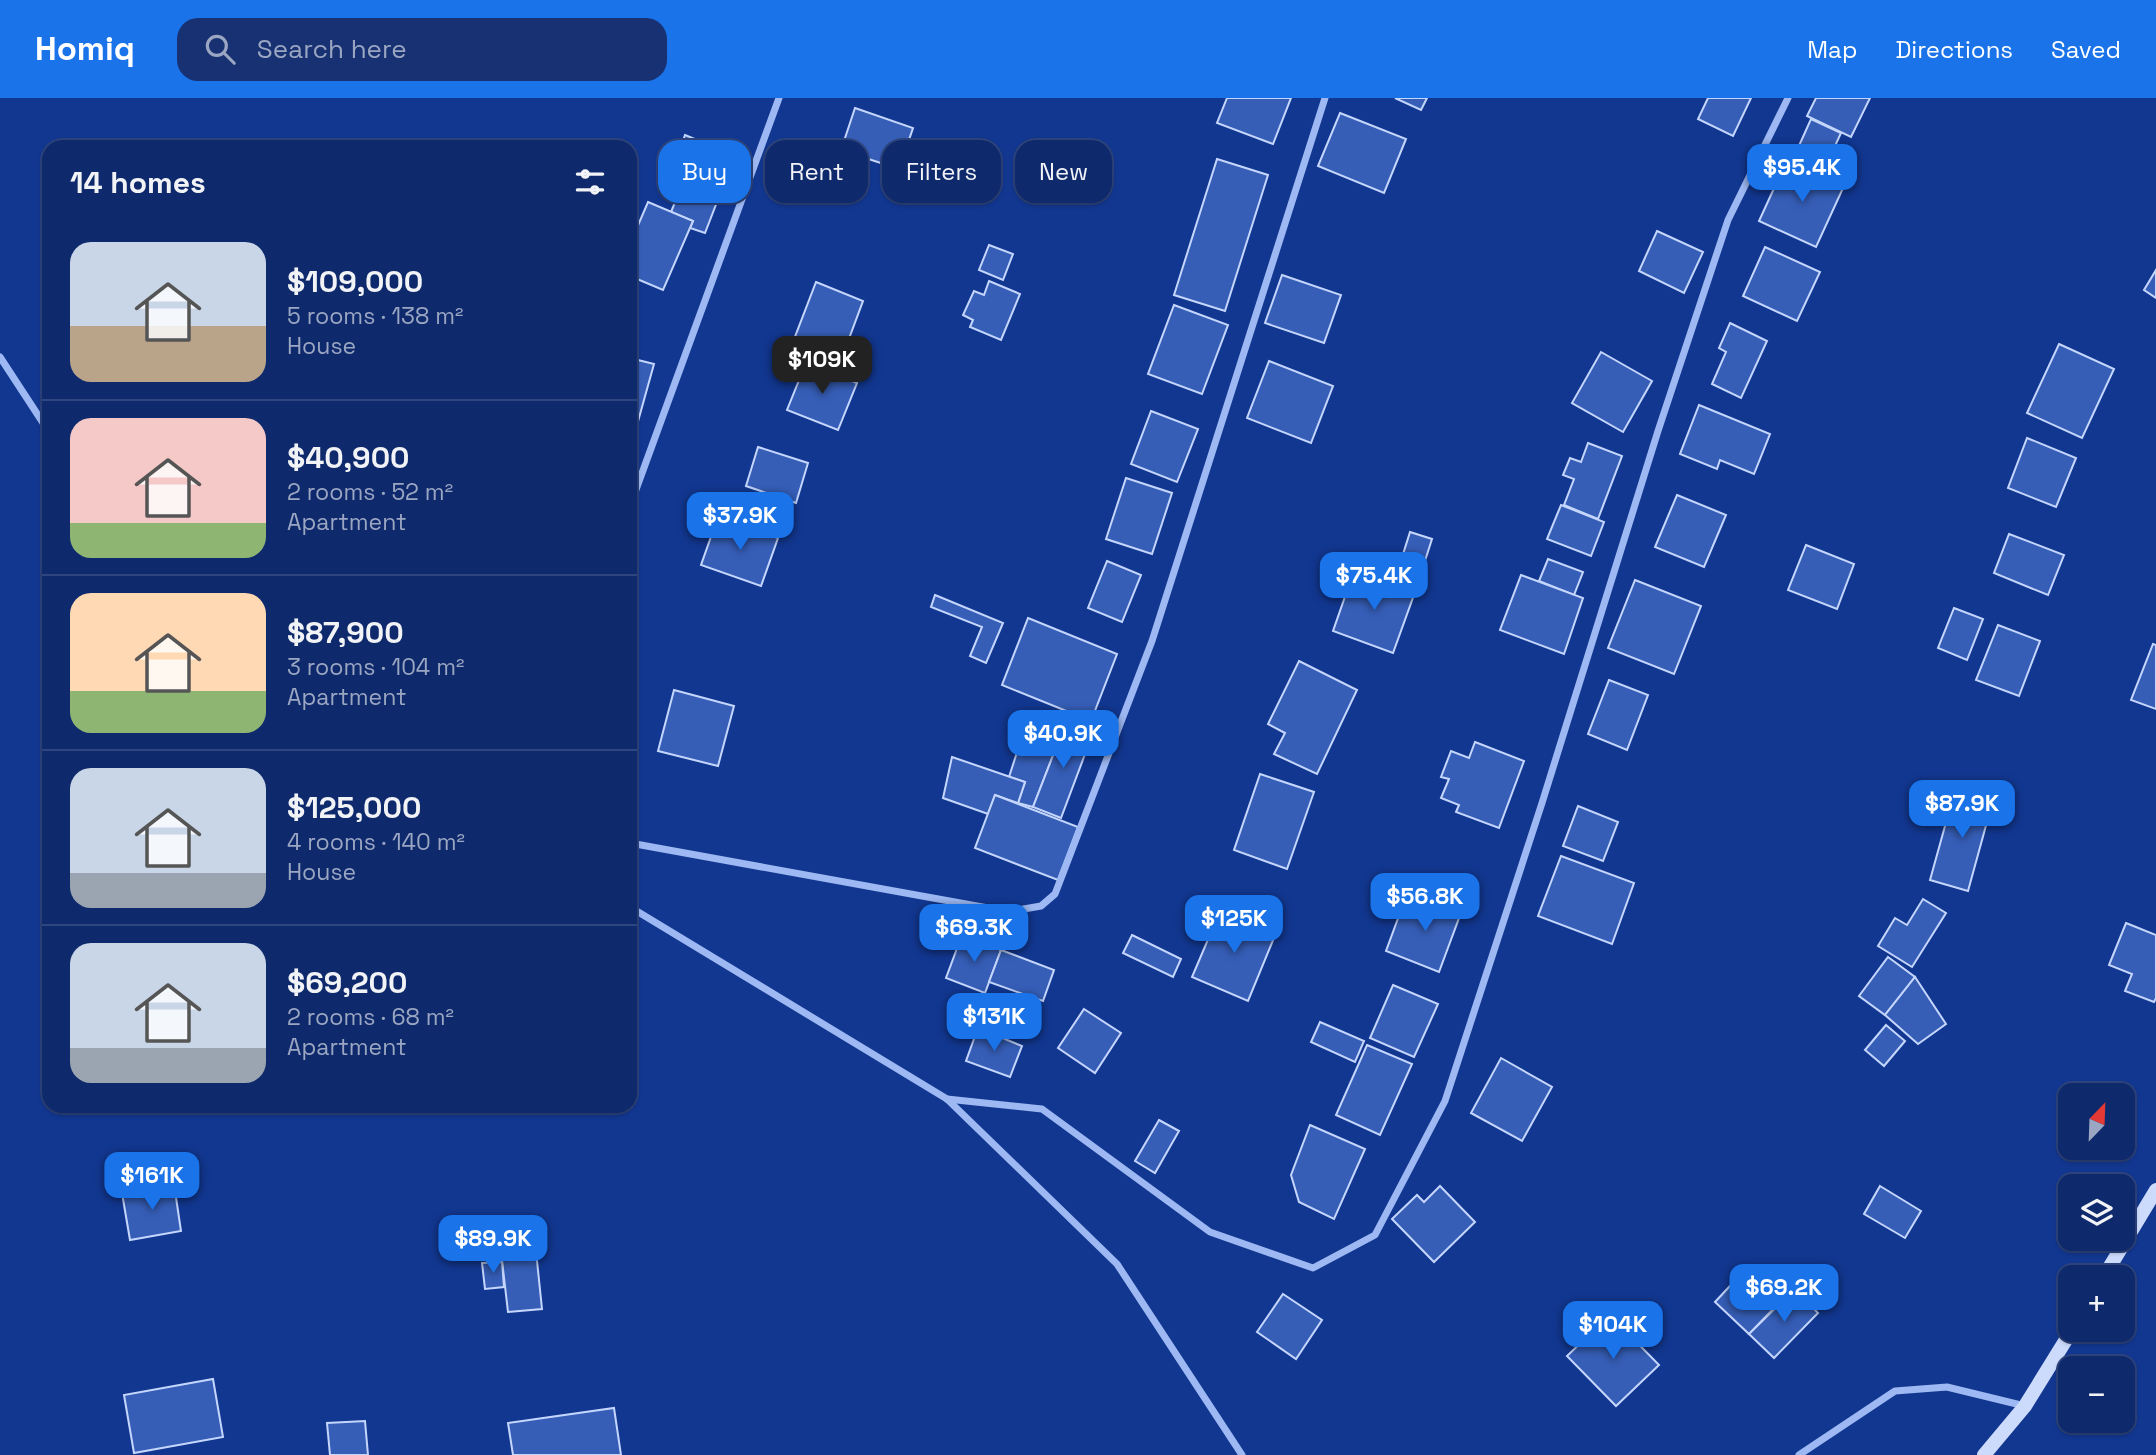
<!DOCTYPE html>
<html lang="en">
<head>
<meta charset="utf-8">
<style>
	:root { --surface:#0e296c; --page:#173172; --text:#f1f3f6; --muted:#9ba6c2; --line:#2e457f; --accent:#1a73e8 }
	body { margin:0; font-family:"Space Grotesk",sans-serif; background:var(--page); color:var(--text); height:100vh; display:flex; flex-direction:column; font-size:26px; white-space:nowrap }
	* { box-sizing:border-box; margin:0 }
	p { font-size:23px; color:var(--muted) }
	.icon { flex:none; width:38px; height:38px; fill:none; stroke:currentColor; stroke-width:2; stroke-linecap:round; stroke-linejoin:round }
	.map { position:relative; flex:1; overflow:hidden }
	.sheet { position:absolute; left:42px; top:42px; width:595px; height:973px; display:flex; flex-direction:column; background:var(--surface); border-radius:21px; box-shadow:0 2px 5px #0004,0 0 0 2px var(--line) }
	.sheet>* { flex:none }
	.hud { position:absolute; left:658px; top:42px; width:665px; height:63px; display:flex; gap:14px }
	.needle { width:46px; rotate:23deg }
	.buttons { position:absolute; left:2058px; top:985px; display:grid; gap:14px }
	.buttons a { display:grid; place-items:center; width:77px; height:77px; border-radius:14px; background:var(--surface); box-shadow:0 2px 5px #0004,0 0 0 2px var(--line); font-size:35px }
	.price { position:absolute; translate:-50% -60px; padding:0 16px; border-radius:14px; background:var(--accent); color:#fff; font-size:23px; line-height:46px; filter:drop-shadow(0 2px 4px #0008) }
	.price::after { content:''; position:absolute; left:50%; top:42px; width:21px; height:16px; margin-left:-10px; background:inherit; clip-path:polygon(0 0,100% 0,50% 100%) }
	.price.on { background:#222; color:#fff }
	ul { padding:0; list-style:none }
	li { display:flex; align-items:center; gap:21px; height:175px; padding:0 28px }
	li+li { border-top:2px solid var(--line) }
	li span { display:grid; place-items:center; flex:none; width:196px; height:140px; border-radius:21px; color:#555 }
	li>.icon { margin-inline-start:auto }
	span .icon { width:84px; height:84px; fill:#fffc; stroke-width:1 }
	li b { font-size:30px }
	h2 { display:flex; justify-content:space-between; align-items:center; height:84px; padding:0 28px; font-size:30px }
	.chip { padding:0 24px; border-radius:21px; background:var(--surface); box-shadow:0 2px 5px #0004,0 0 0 2px var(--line); font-size:24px; line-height:63px }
	.chip.on { background:var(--accent); color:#fff }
	header { display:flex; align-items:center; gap:42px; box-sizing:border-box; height:98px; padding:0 35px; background:var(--accent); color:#fff }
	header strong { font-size:33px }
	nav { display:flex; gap:38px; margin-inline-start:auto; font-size:24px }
	.search { width:490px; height:63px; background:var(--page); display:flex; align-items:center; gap:18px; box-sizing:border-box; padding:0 24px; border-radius:21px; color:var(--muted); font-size:26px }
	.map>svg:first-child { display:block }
	.building { fill:#365eb7; stroke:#c5d6fd; stroke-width:2 }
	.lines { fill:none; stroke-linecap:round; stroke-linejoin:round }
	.street { stroke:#9db8f2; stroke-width:7 }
	.secondary { stroke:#ccdafc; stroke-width:14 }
</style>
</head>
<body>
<header>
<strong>Homiq</strong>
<div class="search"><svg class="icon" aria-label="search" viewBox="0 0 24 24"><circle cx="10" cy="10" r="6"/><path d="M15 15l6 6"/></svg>Search here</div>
<nav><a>Map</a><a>Directions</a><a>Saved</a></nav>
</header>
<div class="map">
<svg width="2156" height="1357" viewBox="0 0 2156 1357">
	<rect width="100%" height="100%" fill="#123790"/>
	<g class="building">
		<path d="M1227 0H1291L1273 46 1217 25Z"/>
		<path d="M1395 0H1427L1421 12Z"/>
		<path d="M1708 0H1751L1733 38 1698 21Z"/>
		<path d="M1816 0H1870L1851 39 1807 18Z"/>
		<path d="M855 10 913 30 899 71 841 52Z"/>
		<path d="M1340 15 1406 41 1384 95 1318 68Z"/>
		<path d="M1811 21 1841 35 1823 74 1793 61Z"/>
		<path d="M685 37 707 46 689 94 667 86 672 72 663 69 671 48 680 51Z"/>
		<path d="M951 50 965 56 952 89 937 82Z"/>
		<path d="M1217 61 1268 77 1225 213 1174 197Z"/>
		<path d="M1787 62 1844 88 1816 149 1759 123Z"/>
		<path d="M680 92 717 104 705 135 690 130 693 123 671 114Z"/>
		<path d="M648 104 693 123 663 192 630 178V146Z"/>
		<path d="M1657 133 1703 154 1684 195 1639 173Z"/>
		<path d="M989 147 1013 156 1003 182 979 172Z"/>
		<path d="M1765 149 1820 174 1797 223 1743 198Z"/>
		<path d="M2156 172V200L2144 192Z"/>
		<path d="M1282 177 1341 197 1324 245 1265 225Z"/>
		<path d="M989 183 1020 196 1001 242 970 229 973 222 963 217 974 193 984 197Z"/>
		<path d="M816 184 863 203 841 262 793 244Z"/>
		<path d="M1174 207 1228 227 1202 296 1148 276Z"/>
		<path d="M1730 225 1767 243 1741 300 1712 286 1726 254 1719 250Z"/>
		<path d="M2059 246 2114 271 2082 340 2027 315Z"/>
		<path d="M1601 254 1652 283 1623 334 1572 305Z"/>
		<path d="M630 260 654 266 637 327 630 325Z"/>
		<path d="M1269 263 1333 288 1311 345 1247 320Z"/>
		<path d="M806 265 857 285 838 332 787 312Z"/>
		<path d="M1699 307 1770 336 1754 376 1720 362 1717 371 1680 356Z"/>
		<path d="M1151 313 1198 331 1177 384 1131 366Z"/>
		<path d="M2027 340 2076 360 2056 409 2008 390Z"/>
		<path d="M1588 345 1622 358 1598 421 1564 407 1574 381 1563 377 1570 360 1581 364Z"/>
		<path d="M758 349 808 365 796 405 746 388Z"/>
		<path d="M1126 380 1172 395 1152 456 1106 441Z"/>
		<path d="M1677 397 1726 417 1704 469 1655 449Z"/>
		<path d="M1561 407 1604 424 1591 458 1547 441Z"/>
		<path d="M718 419 778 440 761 488 701 467Z"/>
		<path d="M1410 434 1432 441 1415 494 1393 488Z"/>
		<path d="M2009 436 2064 457 2048 497 1994 475Z"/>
		<path d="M1806 447 1854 466 1837 511 1788 492Z"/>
		<path d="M1548 461 1583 474 1574 497 1539 483Z"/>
		<path d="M1107 463 1141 477 1122 524 1088 510Z"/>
		<path d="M1354 473 1415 494 1393 555 1333 533Z"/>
		<path d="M1521 477 1583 500 1564 556 1500 532Z"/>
		<path d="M1635 482 1701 508 1674 576 1608 550Z"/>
		<path d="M935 497 1003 525 986 565 970 558 982 529 931 509Z"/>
		<path d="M1954 510 1983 521 1967 562 1938 550Z"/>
		<path d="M1028 520 1117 556 1091 623 1002 587Z"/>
		<path d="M1998 527 2040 543 2019 598 1976 582Z"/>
		<path d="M2153 546 2156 547V611L2131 602Z"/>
		<path d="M1299 563 1357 592 1317 676 1274 656 1285 635 1268 626Z"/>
		<path d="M1609 582 1648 597 1627 652 1588 636Z"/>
		<path d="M674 592 734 608 718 668 658 653Z"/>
		<path d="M1030 614 1066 624 1033 709 1018 705 1025 684 1009 679Z"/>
		<path d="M1066 624 1093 635 1061 720 1033 709Z"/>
		<path d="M1475 644 1524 663 1499 730 1456 714 1459 707 1441 700 1449 681 1441 679 1451 653 1469 660Z"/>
		<path d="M952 659 1025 684 1018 705 995 697 988 716 943 700Z"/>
		<path d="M1260 676 1314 694 1287 771 1234 752Z"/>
		<path d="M1955 692 1993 702 1968 793 1930 782Z"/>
		<path d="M995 697 1078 729 1058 782 975 750Z"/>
		<path d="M1578 708 1618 724 1603 763 1563 748Z"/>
		<path d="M1561 758 1634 785 1612 846 1538 818Z"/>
		<path d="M1418 796 1462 812 1439 874 1386 853 1400 815 1410 819Z"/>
		<path d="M1923 801 1946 815 1912 869 1878 848 1895 820 1907 827Z"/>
		<path d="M1221 811 1276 835 1248 903 1192 879Z"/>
		<path d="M2126 825 2156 837V900L2154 904 2125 893 2132 876 2109 867Z"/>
		<path d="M962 837 1001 852 985 895 946 880Z"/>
		<path d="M1132 837 1181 861 1173 879 1123 855Z"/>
		<path d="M1001 852 1054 872 1043 903 989 884Z"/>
		<path d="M1888 859 1915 879 1885 917 1859 898Z"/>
		<path d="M1915 879 1946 926 1918 946 1885 917Z"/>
		<path d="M1393 887 1438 906 1414 959 1370 940Z"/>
		<path d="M1084 911 1121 935 1095 975 1058 950Z"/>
		<path d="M1320 924 1364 943 1355 964 1311 944Z"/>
		<path d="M1886 927 1905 943 1884 968 1865 952Z"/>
		<path d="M978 930 1022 948 1010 979 966 963Z"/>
		<path d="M1367 947 1412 966 1380 1037 1336 1017Z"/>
		<path d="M1501 960 1552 989 1522 1043 1471 1015Z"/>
		<path d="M1159 1022 1179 1033 1155 1075 1135 1063Z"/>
		<path d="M1310 1027 1365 1051 1334 1121 1299 1104 1291 1077Z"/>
		<path d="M174 1086 181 1133 130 1142 122 1095Z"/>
		<path d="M1440 1088 1475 1124 1434 1164 1392 1121 1417 1097 1424 1104Z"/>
		<path d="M1880 1088 1921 1113 1905 1140 1864 1116Z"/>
		<path d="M533 1124 542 1211 508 1214 498 1128Z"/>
		<path d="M502 1164 504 1189 485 1191 482 1165Z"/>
		<path d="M1743 1174 1778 1206 1749 1236 1715 1204Z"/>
		<path d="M1795 1191 1818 1215 1774 1260 1749 1236Z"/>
		<path d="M1283 1196 1322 1222 1296 1261 1257 1234Z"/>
		<path d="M1610 1217 1659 1267 1616 1308 1567 1258Z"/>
		<path d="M213 1281 223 1339 134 1355 124 1297Z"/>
		<path d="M614 1310 621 1357H513L508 1325Z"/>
		<path d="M365 1323 368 1357H330L327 1325Z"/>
	</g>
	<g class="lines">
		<g class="street">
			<path d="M0 259 49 334"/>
			<path d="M630 408 779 0"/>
			<path d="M630 745 988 810 1018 812 1041 808 1055 796 1152 543 1325 0"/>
			<path d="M630 809 947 1001 1117 1166 1242 1357"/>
			<path d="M947 1001 1042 1011 1210 1134 1313 1170 1375 1137 1445 1003 1542 705 1658 333 1728 122 1788 0"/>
			<path d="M1799 1357 1895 1293 1947 1289 2025 1308"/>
		</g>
		<g class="secondary">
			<path d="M2103 1180 2156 1092"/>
			<path d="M1984 1357 2025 1308 2072 1232"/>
		</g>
	</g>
</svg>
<div class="buttons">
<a><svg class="needle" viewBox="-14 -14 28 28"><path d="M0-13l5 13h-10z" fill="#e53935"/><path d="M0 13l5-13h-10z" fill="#9ba6c2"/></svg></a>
<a><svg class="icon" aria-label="layers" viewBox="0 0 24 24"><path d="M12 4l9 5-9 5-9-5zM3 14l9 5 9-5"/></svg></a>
<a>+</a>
<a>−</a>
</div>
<b class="price" style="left:1802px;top:106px">$95.4K</b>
<b class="price on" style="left:822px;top:298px">$109K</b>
<b class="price" style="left:740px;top:454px">$37.9K</b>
<b class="price" style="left:1374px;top:514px">$75.4K</b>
<b class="price" style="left:1063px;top:672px">$40.9K</b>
<b class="price" style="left:1962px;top:742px">$87.9K</b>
<b class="price" style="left:1425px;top:835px">$56.8K</b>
<b class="price" style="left:1234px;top:857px">$125K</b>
<b class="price" style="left:974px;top:866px">$69.3K</b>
<b class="price" style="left:994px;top:955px">$131K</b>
<b class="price" style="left:152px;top:1114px">$161K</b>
<b class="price" style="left:493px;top:1177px">$89.9K</b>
<b class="price" style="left:1784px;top:1226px">$69.2K</b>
<b class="price" style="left:1613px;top:1263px">$104K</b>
<div class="hud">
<a class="chip on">Buy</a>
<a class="chip">Rent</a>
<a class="chip">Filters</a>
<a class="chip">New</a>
</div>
<section class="sheet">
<h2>14 homes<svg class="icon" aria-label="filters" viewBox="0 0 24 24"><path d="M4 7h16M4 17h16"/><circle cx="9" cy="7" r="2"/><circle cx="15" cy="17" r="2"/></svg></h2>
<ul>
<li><span style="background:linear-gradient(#c9d6e8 60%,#b9a48a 0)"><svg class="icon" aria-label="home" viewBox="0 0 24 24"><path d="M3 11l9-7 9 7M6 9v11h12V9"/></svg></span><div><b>$109,000</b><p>5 rooms · 138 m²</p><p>House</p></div></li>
<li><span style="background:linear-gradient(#f6c9c9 75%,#8fb573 0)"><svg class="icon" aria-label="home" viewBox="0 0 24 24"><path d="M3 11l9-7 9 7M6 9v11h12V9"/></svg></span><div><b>$40,900</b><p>2 rooms · 52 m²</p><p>Apartment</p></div></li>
<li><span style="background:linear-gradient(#ffd9b3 70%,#8fb573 0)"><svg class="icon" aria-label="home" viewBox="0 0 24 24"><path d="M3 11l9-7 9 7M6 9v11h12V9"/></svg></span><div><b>$87,900</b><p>3 rooms · 104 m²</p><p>Apartment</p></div></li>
<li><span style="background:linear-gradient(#c9d6e8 75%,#9aa5b1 0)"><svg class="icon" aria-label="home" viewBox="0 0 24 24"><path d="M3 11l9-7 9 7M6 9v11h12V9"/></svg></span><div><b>$125,000</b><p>4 rooms · 140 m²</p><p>House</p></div></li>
<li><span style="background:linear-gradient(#c9d6e8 75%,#9aa5b1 0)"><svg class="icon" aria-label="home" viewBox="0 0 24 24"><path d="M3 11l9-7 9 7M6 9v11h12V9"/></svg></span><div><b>$69,200</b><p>2 rooms · 68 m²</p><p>Apartment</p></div></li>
</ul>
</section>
</div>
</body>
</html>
